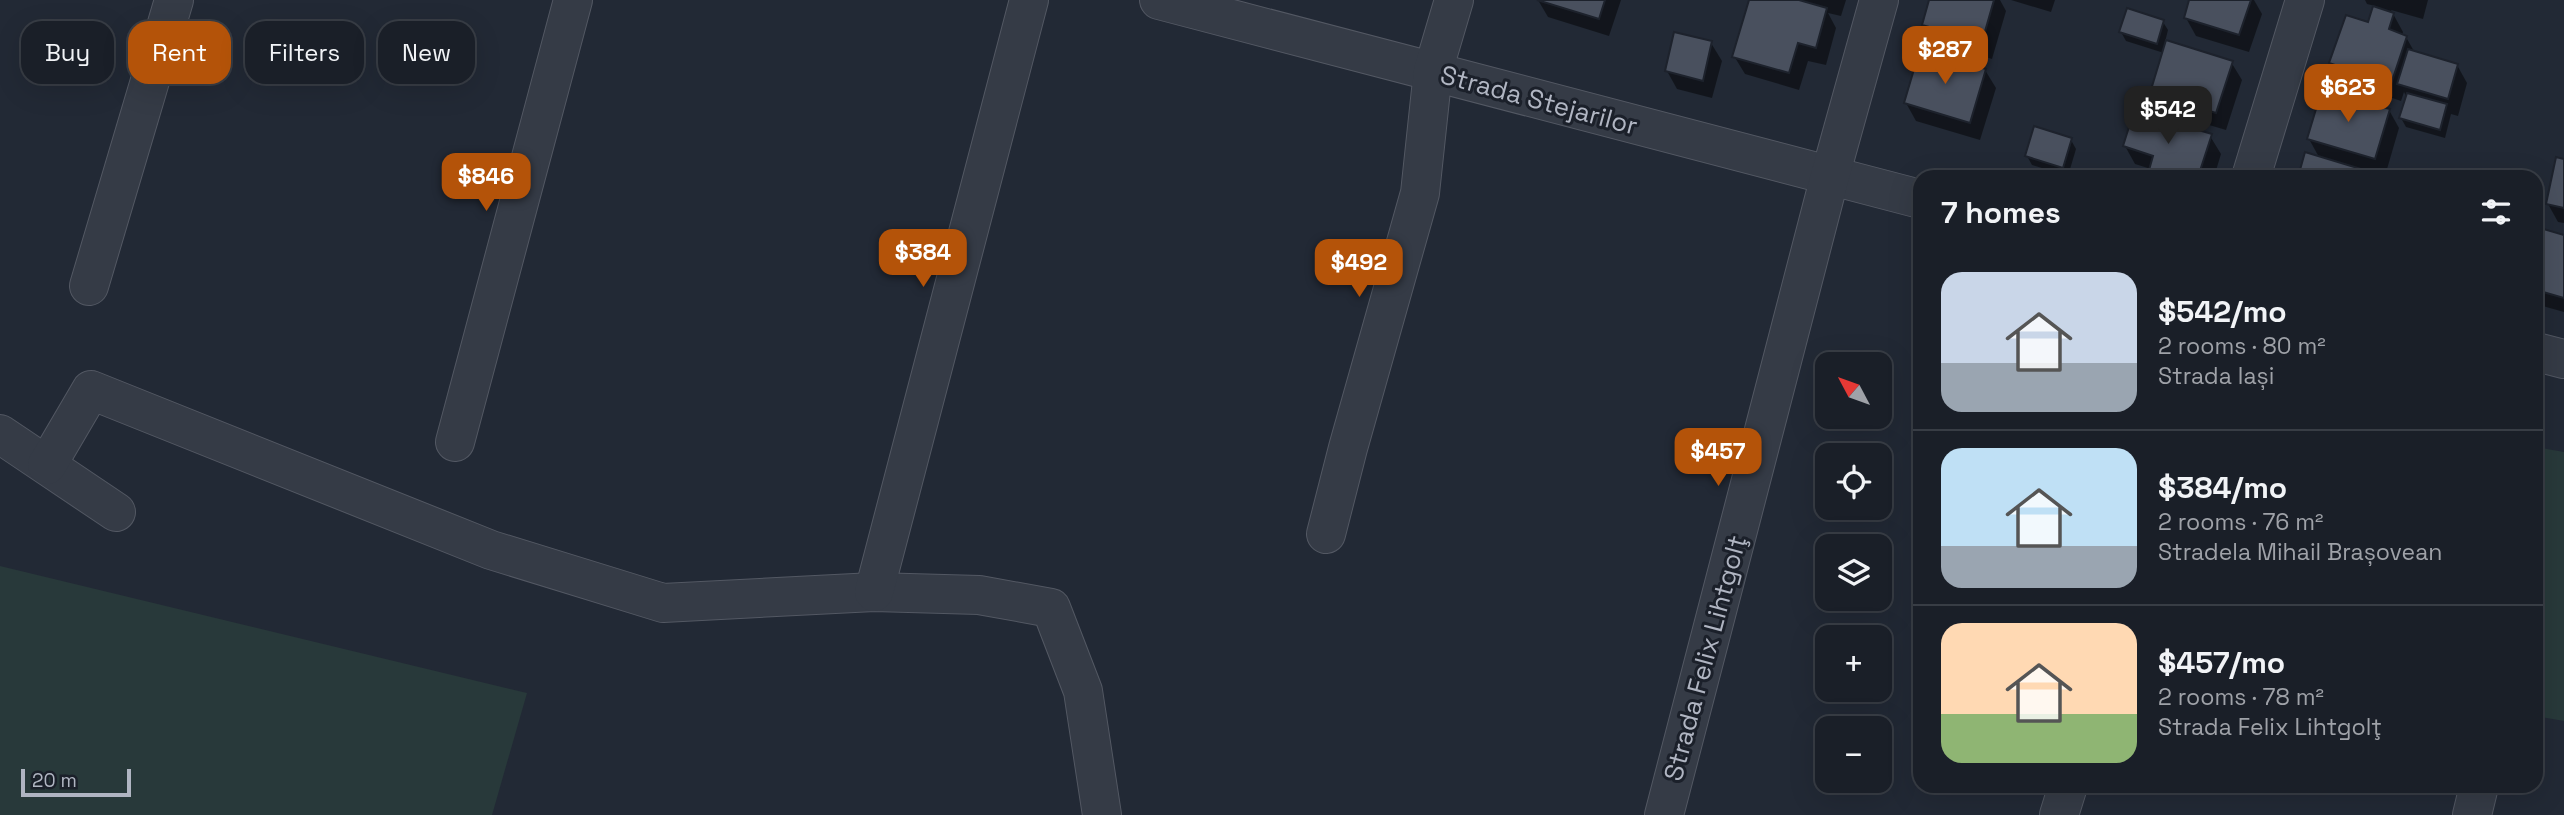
<!DOCTYPE html>
<html lang="en">
<head>
<meta charset="utf-8">
<style>
	:root { --surface:#1a1f28; --page:#232730; --text:#f1f3f6; --muted:#9fa2a8; --line:#383d45; --accent:#b45309 }
	body { margin:0; font-family:"Space Grotesk",sans-serif; background:var(--page); color:var(--text); height:100vh; display:flex; flex-direction:column; font-size:26px; white-space:nowrap }
	* { box-sizing:border-box; margin:0 }
	p { font-size:23px; color:var(--muted) }
	.icon { flex:none; width:38px; height:38px; fill:none; stroke:currentColor; stroke-width:2; stroke-linecap:round; stroke-linejoin:round }
	.map { position:relative; flex:1; overflow:hidden }
	.details { position:absolute; left:1913px; top:170px; width:630px; height:623px; display:flex; flex-direction:column; background:var(--surface); border-radius:21px; box-shadow:0 7px 28px #0002,0 0 0 2px var(--line) }
	.details>* { flex:none }
	.top-card { position:absolute; left:21px; top:21px; width:665px; height:63px; display:flex; gap:14px }
	.needle { width:46px; rotate:311deg }
	.fabs { position:absolute; left:1815px; top:352px; display:grid; gap:14px }
	.fabs a { display:grid; place-items:center; width:77px; height:77px; border-radius:14px; background:var(--surface); box-shadow:0 7px 28px #0002,0 0 0 2px var(--line); font-size:35px }
	.scale { position:absolute; left:21px; bottom:18px; width:110px; box-sizing:border-box; padding-left:7px; border:4px solid #b0b5c2; border-top:0; font-size:19px; line-height:24px; white-space:nowrap; color:#b0b5c2; -webkit-text-stroke:5px #1b202a; paint-order:stroke }
	.price { position:absolute; translate:-50% -60px; padding:0 16px; border-radius:14px; background:var(--accent); color:#fff; font-size:23px; line-height:46px; filter:drop-shadow(0 2px 4px #0008) }
	.price::after { content:''; position:absolute; left:50%; top:42px; width:21px; height:16px; margin-left:-10px; background:inherit; clip-path:polygon(0 0,100% 0,50% 100%) }
	.price.on { background:#222; color:#fff }
	ul { padding:0; list-style:none }
	li { display:flex; align-items:center; gap:21px; height:175px; padding:0 28px }
	li+li { border-top:2px solid var(--line) }
	li span { display:grid; place-items:center; flex:none; width:196px; height:140px; border-radius:21px; color:#555 }
	li>.icon { margin-inline-start:auto }
	span .icon { width:84px; height:84px; fill:#fffc; stroke-width:1 }
	li b { font-size:30px }
	h2 { display:flex; justify-content:space-between; align-items:center; height:84px; padding:0 28px; font-size:30px }
	.pill { padding:0 24px; border-radius:21px; background:var(--surface); box-shadow:0 7px 28px #0002,0 0 0 2px var(--line); font-size:24px; line-height:63px }
	.pill.on { background:var(--accent); color:#fff }
	.map>svg:first-child { display:block }
	.green { fill:#28393a }
	.shadow { fill:#0007 }
	.building { fill:#49505e; stroke:#1d222c; stroke-width:2 }
	.lines { fill:none; stroke-linecap:round; stroke-linejoin:round }
	.minor-casing { stroke:#535863; stroke-width:40 }
	.minor { stroke:#353b46; stroke-width:38 }
	.labels { text-anchor:middle; stroke-width:6; stroke-linejoin:round; paint-order:stroke }
	.street-label { font-size:26px; fill:#b0b5c2; stroke:#1b202a }
</style>
</head>
<body>
<div class="map">
<svg width="2564" height="815" viewBox="0 0 2564 815">
	<rect width="100%" height="100%" fill="#222935"/>
	<g class="green">
		<path d="M2536 447 2564 452V721L2536 716Z"/>
		<path d="M0 566 527 693 492 815H0Z"/>
	</g>
	<g class="shadow">
		<path d="M1538 0H1621L1609 36 1548 17Z"/>
		<path d="M1751 0H1846L1841 16 1828 13 1836 28 1826 65 1808 61 1799 90 1745 74 1734 56Z"/>
		<path d="M1931 0H2000L2006 11 1992 59 1934 42 1924 24Z"/>
		<path d="M2011 0H2055L2051 12Z"/>
		<path d="M2191 0H2254L2262 14 2249 52 2196 36 2186 18Z"/>
		<path d="M2365 0H2428L2423 19 2391 10 2403 32 2402 36 2406 37 2415 53 2457 65 2467 83 2458 116 2451 114 2445 138 2406 127 2401 118 2407 98 2404 92 2401 101 2342 81 2331 63 2369 25 2375 6 2367 4Z"/>
		<path d="M2163 22 2168 30 2165 42 2231 62 2242 80 2226 130 2162 111 2152 92 2164 53 2126 41 2121 32Z"/>
		<path d="M1711 43 1722 61 1712 98 1677 89 1667 71Z"/>
		<path d="M1985 70 1996 88 1980 140 1916 121 1906 103Z"/>
		<path d="M2389 110 2399 128 2385 176 2320 159 2309 139Z"/>
		<path d="M2210 136 2221 154 2214 177H2149L2151 169 2135 164 2125 146Z"/>
		<path d="M2071 140 2076 149 2068 176 2032 165 2027 156Z"/>
		<path d="M2564 161V223L2558 222 2548 204Z"/>
		<path d="M2541 230 2564 236V312L2536 304V248Z"/>
	</g>
	<g class="building">
		<path d="M1537 0H1605L1599 19Z"/>
		<path d="M1749 0H1799L1827 8 1816 48 1798 43 1789 73 1732 57Z"/>
		<path d="M1929 0H1994L1982 42 1922 25Z"/>
		<path d="M2189 0H2251L2239 35 2184 18Z"/>
		<path d="M2373 6 2394 13 2389 29 2407 36 2391 84 2329 63 2346 15 2368 22Z"/>
		<path d="M2127 8 2164 20 2157 44 2119 32Z"/>
		<path d="M1674 32 1712 41 1703 81 1665 71Z"/>
		<path d="M2166 40 2233 61 2216 113 2150 93Z"/>
		<path d="M1920 49 1986 69 1970 123 1904 103Z"/>
		<path d="M2408 49 2458 64 2448 99 2397 84Z"/>
		<path d="M2322 89 2390 109 2375 159 2307 139Z"/>
		<path d="M2407 93 2447 104 2440 130 2399 118Z"/>
		<path d="M2134 111 2212 134 2198 177H2147L2153 156 2123 146Z"/>
		<path d="M2034 126 2072 138 2063 168 2025 156Z"/>
		<path d="M2305 152 2384 176V177H2298Z"/>
		<path d="M2556 157 2564 159V208L2546 204Z"/>
		<path d="M2540 228 2564 235V298L2536 290V241Z"/>
	</g>
	<g class="lines">
		<defs>
			<g id="minor">
				<path d="M1159 0 1920 199"/>
				<path d="M2251 177 2305 0"/>
				<path d="M89 286 174 0"/>
				<path d="M2536 352 2564 359"/>
				<path d="M0 434 116 512"/>
				<path d="M455 442 573 0"/>
				<path d="M47 465 91 390 491 550 663 603 874 592 979 595 1051 608 1083 691 1102 815"/>
				<path d="M1326 534 1348 448 1420 193 1433 71 1454 0"/>
				<path d="M874 592 1029 0"/>
				<path d="M1664 815 1830 176 1879 0"/>
				<path d="M2059 815 2068 786"/>
				<path d="M2472 815 2479 786"/>
			</g>
		</defs>
		<use href="#minor" class="minor-casing"/>
		<use href="#minor" class="minor"/>
	</g>
	<g class="labels">
		<g class="street-label">
			<text transform="translate(1539 100) rotate(15)" y="9">Strada Stejarilor</text>
			<text transform="translate(1705 658) rotate(-75)" y="9">Strada Felix Lihtgolţ</text>
		</g>
	</g>
</svg>
<div class="fabs">
<a><svg class="needle" viewBox="-14 -14 28 28"><path d="M0-13l5 13h-10z" fill="#e53935"/><path d="M0 13l5-13h-10z" fill="#9fa2a8"/></svg></a>
<a><svg class="icon" aria-label="locate" viewBox="0 0 24 24"><circle cx="12" cy="12" r="6"/><path d="M12 2v4M12 18v4M2 12h4M18 12h4"/></svg></a>
<a><svg class="icon" aria-label="layers" viewBox="0 0 24 24"><path d="M12 4l9 5-9 5-9-5zM3 14l9 5 9-5"/></svg></a>
<a>+</a>
<a>−</a>
</div>
<div class="scale">20 m</div>
<b class="price" style="left:1945px;top:86px">$287</b>
<b class="price" style="left:2348px;top:124px">$623</b>
<b class="price on" style="left:2168px;top:146px">$542</b>
<b class="price" style="left:486px;top:213px">$846</b>
<b class="price" style="left:923px;top:289px">$384</b>
<b class="price" style="left:1359px;top:299px">$492</b>
<b class="price" style="left:1718px;top:488px">$457</b>
<div class="top-card">
<a class="pill">Buy</a>
<a class="pill on">Rent</a>
<a class="pill">Filters</a>
<a class="pill">New</a>
</div>
<section class="details">
<h2>7 homes<svg class="icon" aria-label="filters" viewBox="0 0 24 24"><path d="M4 7h16M4 17h16"/><circle cx="9" cy="7" r="2"/><circle cx="15" cy="17" r="2"/></svg></h2>
<ul>
<li><span style="background:linear-gradient(#c9d6e8 65%,#9aa5b1 0)"><svg class="icon" aria-label="home" viewBox="0 0 24 24"><path d="M3 11l9-7 9 7M6 9v11h12V9"/></svg></span><div><b>$542/mo</b><p>2 rooms · 80 m²</p><p>Strada Iași</p></div></li>
<li><span style="background:linear-gradient(#bfe0f5 70%,#9aa5b1 0)"><svg class="icon" aria-label="home" viewBox="0 0 24 24"><path d="M3 11l9-7 9 7M6 9v11h12V9"/></svg></span><div><b>$384/mo</b><p>2 rooms · 76 m²</p><p>Stradela Mihail Brașovean</p></div></li>
<li><span style="background:linear-gradient(#ffd9b3 65%,#8fb573 0)"><svg class="icon" aria-label="home" viewBox="0 0 24 24"><path d="M3 11l9-7 9 7M6 9v11h12V9"/></svg></span><div><b>$457/mo</b><p>2 rooms · 78 m²</p><p>Strada Felix Lihtgolţ</p></div></li>
</ul>
</section>
</div>
</body>
</html>
